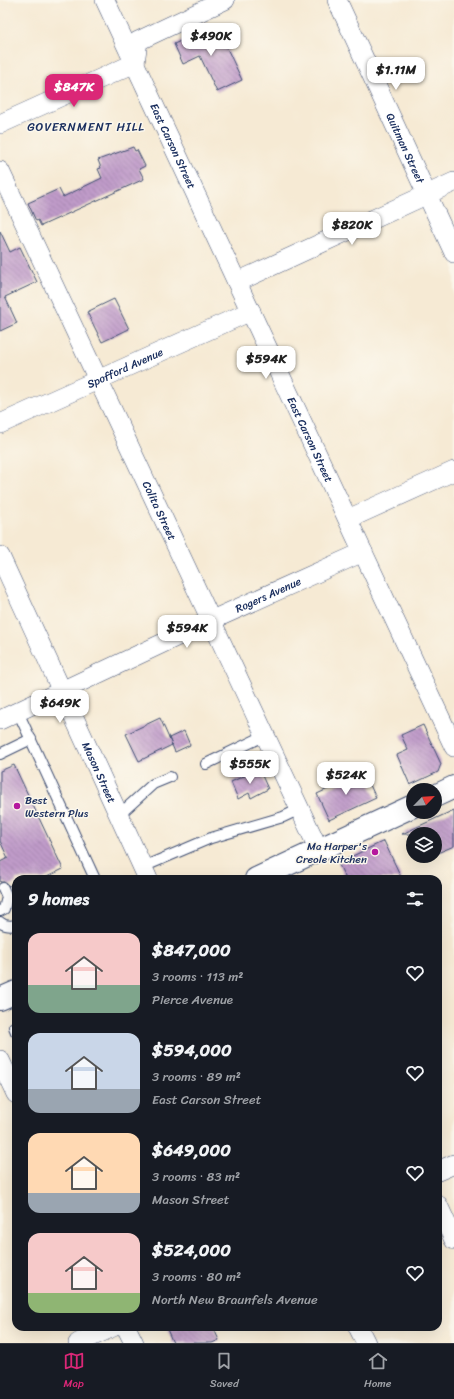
<!DOCTYPE html>
<html lang="en">
<head>
<meta charset="utf-8">
<style>
	:root { --surface:#171b24; --page:#20242c; --text:#f1f3f6; --muted:#9ea1a6; --line:#363941; --accent:#db2777 }
	body { margin:0; font-family:Sriracha,sans-serif; background:var(--page); color:var(--text); height:100vh; display:flex; flex-direction:column; font-size:15px; white-space:nowrap }
	* { box-sizing:border-box; margin:0 }
	p { font-size:13px; color:var(--muted) }
	.icon { flex:none; width:22px; height:22px; fill:none; stroke:currentColor; stroke-width:2; stroke-linecap:round; stroke-linejoin:round }
	.map { position:relative; flex:1; overflow:hidden }
	.drawer { position:absolute; left:12px; top:875px; width:430px; height:456px; display:flex; flex-direction:column; background:var(--surface); border-radius:12px; box-shadow:0 4px 16px #0002 }
	.drawer>* { flex:none }
	.needle { width:26px; rotate:65deg }
	.buttons { position:absolute; left:406px; top:783px; display:grid; gap:8px }
	.buttons a { display:grid; place-items:center; width:36px; height:36px; border-radius:50%; background:var(--surface); box-shadow:0 4px 16px #0002; font-size:20px }
	.price { position:absolute; translate:-50% -34px; padding:0 9px; border-radius:8px; background:#fff; color:#222; font-size:13px; line-height:26px; filter:drop-shadow(0 1px 2px #0008) }
	.price::after { content:''; position:absolute; left:50%; top:24px; width:12px; height:9px; margin-left:-6px; background:inherit; clip-path:polygon(0 0,100% 0,50% 100%) }
	.price.on { background:var(--accent); color:#fff }
	ul { padding:0; list-style:none }
	li { display:flex; align-items:center; gap:12px; height:100px; padding:0 16px }
	li span { display:grid; place-items:center; flex:none; width:112px; height:80px; border-radius:12px; color:#555 }
	li>.icon { margin-inline-start:auto }
	span .icon { width:48px; height:48px; fill:#fffc; stroke-width:1 }
	li b { font-size:17px }
	h2 { display:flex; justify-content:space-between; align-items:center; height:48px; padding:0 16px; font-size:17px }
	.menu { display:flex; justify-content:space-around; align-items:center; height:56px; border-top:1px solid var(--line); background:var(--surface); font-size:11px; color:var(--muted) }
	.menu a { display:grid; justify-items:center; gap:2px }
	.menu .on { color:var(--accent) }
	.map>svg:first-child { display:block }
	.building { fill:url(#building-back-hatch) }
	.lines { fill:none; stroke-linecap:round; stroke-linejoin:round }
	.service-casing { stroke:#3c4b70; stroke-width:12 }
	.minor-casing { stroke:#3c4b70; stroke-width:20 }
	.tertiary-casing { stroke:#3c4b70; stroke-width:24 }
	.service { stroke:#fff; stroke-width:10 }
	.minor { stroke:#fff; stroke-width:19 }
	.tertiary { stroke:#fff; stroke-width:22 }
	.poi-dot { fill:#b5179e; stroke:#fbf7ec; stroke-width:1.5 }
	.labels { text-anchor:middle; stroke-width:3; stroke-linejoin:round; paint-order:stroke }
	.street-label { font-size:11px; fill:#1b2f5e; stroke:#fbf7ec }
	.poi-label { font-size:11px; fill:#1b2f5e; stroke:#fbf7ec; text-anchor:start }
	.neighbourhood-label { font-size:12px; letter-spacing:1px; fill:#1b2f5e; stroke:#fbf7ec }
</style>
</head>
<body>
<div class="map">
<svg width="454" height="1343" viewBox="0 0 454 1343">
	<defs>
		<pattern id="building-back-hatch" width="6" height="6" patternUnits="userSpaceOnUse"><rect width="6" height="6" fill="#c09bc9"/><path d="M-1 5l2 2M0 0l6 6M5-1l2 2" fill="none" stroke="#9b7fa6"/></pattern>
	</defs>
	<rect width="100%" height="100%" fill="#fbf7ec"/>
	<filter id="ink" filterUnits="userSpaceOnUse"><feTurbulence type="fractalNoise" baseFrequency=".025" numOctaves="2"/><feDisplacementMap in="SourceGraphic" scale="8" xChannelSelector="R" yChannelSelector="G"/><feConvolveMatrix kernelMatrix="1 2 1 2 8 2 1 2 1" color-interpolation-filters="sRGB"/></filter>
	<filter id="wash" filterUnits="userSpaceOnUse"><feTurbulence type="fractalNoise" baseFrequency=".012" numOctaves="4" result="noise"/><feDisplacementMap in="SourceGraphic" scale="16" xChannelSelector="R" yChannelSelector="G"/><feGaussianBlur stdDeviation="0.9" result="paint"/><feColorMatrix in="noise" values="0 0 0 0 0 0 0 0 0 0 0 0 0 0 0 0 0 1.4 0 .05"/><feComposite in="paint" operator="in"/></filter>
	<g filter="url(#wash)">
		<rect width="100%" height="100%" fill="#f6ead4"/>
		<g id="blocks">
			<g class="building">
				<path d="M216 25 242 80 217 92 200 56 183 64 174 44Z"/>
				<path d="M133 147 135 151 137 150 145 166 139 169 144 179 41 226 38 220 36 221 28 203 59 189 63 197 102 178 98 169 101 168 98 160Z"/>
				<path d="M0 231 10 252 20 247 37 282 5 297 17 323 0 331Z"/>
				<path d="M114 299 129 329 102 342 87 312Z"/>
				<path d="M160 718 172 745 139 761 126 734Z"/>
				<path d="M423 725 441 764 438 772 410 785 397 755 408 750 401 735Z"/>
				<path d="M184 731 190 745 175 752 169 738Z"/>
				<path d="M14 765 63 869 43 879H16V882L9 886 4 882H0V862L8 858 0 841V771Z"/>
				<path d="M259 769 268 789 251 798 249 793 238 799 231 782Z"/>
				<path d="M364 772 376 798 329 820 317 794Z"/>
				<path d="M454 810V846L435 854V834H402Z"/>
				<path d="M384 841 402 879H346L338 863Z"/>
				<path d="M166 1327H213L219 1340 212 1343H173Z"/>
			</g>
		</g>
	</g>
	<g filter="url(#ink)">
		<use href="#blocks" fill-opacity="0" stroke="#3c4b70" stroke-width="1"/>
		<g class="lines">
			<defs>
				<g id="service">
					<path d="M18 712 95 879"/>
					<path d="M0 754 31 739"/>
					<path d="M206 764 266 735"/>
					<path d="M119 815 153 784 170 777"/>
					<path d="M143 867 211 838 283 817 300 809"/>
					<path d="M0 911 4 909 7 897 3 888"/>
					<path d="M0 922C4 926 11 926 16 925"/>
					<path d="M16 1026 14 1027 16 1032"/>
				</g>
				<g id="minor">
					<path id="s1" d="M105 0 454 747"/>
					<path id="s2" d="M337 0 454 253"/>
					<path d="M0 124 135 63 138 41 225 0"/>
					<path id="s3" d="M0 171 319 850"/>
					<path d="M237 282 454 182"/>
					<path id="s4" d="M0 424 251 311"/>
					<path d="M348 519 454 471"/>
					<path id="s5" d="M0 556 148 879"/>
					<path id="s6" d="M0 720 212 620 363 552"/>
					<path d="M0 1060 16 1094"/>
					<path d="M438 1171 454 1164"/>
					<path d="M438 1205 454 1240"/>
					<path d="M126 1327 134 1343"/>
					<path d="M358 1327 366 1343"/>
					<path d="M78 1343 113 1327"/>
				</g>
				<g id="tertiary">
					<path d="M435 796 454 787"/>
					<path d="M256 879 413 806"/>
					<path d="M0 999 16 992"/>
				</g>
			</defs>
			<use href="#service" class="service-casing"/>
			<use href="#minor" class="minor-casing"/>
			<use href="#tertiary" class="tertiary-casing"/>
			<use href="#service" class="service"/>
			<use href="#minor" class="minor"/>
			<use href="#tertiary" class="tertiary"/>
		</g>
	</g>
	<g class="poi-dot">
		<circle cx="17" cy="806" r="4"/>
		<circle cx="375" cy="852" r="4"/>
	</g>
	<g class="labels">
		<g class="street-label">
			<text dy="4" stroke="none"><textPath href="#s1" startOffset="161">East Carson Street</textPath></text>
			<text dy="4" stroke="none"><textPath href="#s2" startOffset="163">Quitman Street</textPath></text>
			<text dy="4" stroke="none"><textPath href="#s4" startOffset="137">Spofford Avenue</textPath></text>
			<text dy="4" stroke="none"><textPath href="#s1" startOffset="485">East Carson Street</textPath></text>
			<text dy="4" stroke="none"><textPath href="#s3" startOffset="375">Colita Street</textPath></text>
			<text dy="4" stroke="none"><textPath href="#s6" startOffset="296">Rogers Avenue</textPath></text>
			<text dy="4" stroke="none"><textPath href="#s5" startOffset="238">Mason Street</textPath></text>
		</g>
		<g class="poi-label">
			<text x="25" y="804">Best<tspan x="25" dy="13">Western Plus</tspan></text>
			<text x="367" y="850" text-anchor="end">Ma Harper's<tspan x="367" dy="13">Creole Kitchen</tspan></text>
		</g>
		<g class="neighbourhood-label">
			<text x="86" y="131">GOVERNMENT HILL</text>
		</g>
	</g>
</svg>
<div class="buttons">
<a><svg class="needle" viewBox="-14 -14 28 28"><path d="M0-13l5 13h-10z" fill="#e53935"/><path d="M0 13l5-13h-10z" fill="#9ea1a6"/></svg></a>
<a><svg class="icon" aria-label="layers" viewBox="0 0 24 24"><path d="M12 4l9 5-9 5-9-5zM3 14l9 5 9-5"/></svg></a>
</div>
<b class="price" style="left:211px;top:57px">$490K</b>
<b class="price" style="left:396px;top:91px">$1.11M</b>
<b class="price on" style="left:74px;top:108px">$847K</b>
<b class="price" style="left:352px;top:246px">$820K</b>
<b class="price" style="left:266px;top:380px">$594K</b>
<b class="price" style="left:187px;top:649px">$594K</b>
<b class="price" style="left:60px;top:724px">$649K</b>
<b class="price" style="left:250px;top:785px">$555K</b>
<b class="price" style="left:346px;top:796px">$524K</b>
<section class="drawer">
<h2>9 homes<svg class="icon" aria-label="filters" viewBox="0 0 24 24"><path d="M4 7h16M4 17h16"/><circle cx="9" cy="7" r="2"/><circle cx="15" cy="17" r="2"/></svg></h2>
<ul>
<li><span style="background:linear-gradient(#f6c9c9 65%,#7fa58c 0)"><svg class="icon" aria-label="home" viewBox="0 0 24 24"><path d="M3 11l9-7 9 7M6 9v11h12V9"/></svg></span><div><b>$847,000</b><p>3 rooms · 113 m²</p><p>Pierce Avenue</p></div><svg class="icon" aria-label="heart" viewBox="0 0 24 24"><path d="M12 20l-8-8c-3-5 5-10 8-4 3-6 11-1 8 4z"/></svg></li>
<li><span style="background:linear-gradient(#c9d6e8 70%,#9aa5b1 0)"><svg class="icon" aria-label="home" viewBox="0 0 24 24"><path d="M3 11l9-7 9 7M6 9v11h12V9"/></svg></span><div><b>$594,000</b><p>3 rooms · 89 m²</p><p>East Carson Street</p></div><svg class="icon" aria-label="heart" viewBox="0 0 24 24"><path d="M12 20l-8-8c-3-5 5-10 8-4 3-6 11-1 8 4z"/></svg></li>
<li><span style="background:linear-gradient(#ffd9b3 75%,#9aa5b1 0)"><svg class="icon" aria-label="home" viewBox="0 0 24 24"><path d="M3 11l9-7 9 7M6 9v11h12V9"/></svg></span><div><b>$649,000</b><p>3 rooms · 83 m²</p><p>Mason Street</p></div><svg class="icon" aria-label="heart" viewBox="0 0 24 24"><path d="M12 20l-8-8c-3-5 5-10 8-4 3-6 11-1 8 4z"/></svg></li>
<li><span style="background:linear-gradient(#f6c9c9 75%,#8fb573 0)"><svg class="icon" aria-label="home" viewBox="0 0 24 24"><path d="M3 11l9-7 9 7M6 9v11h12V9"/></svg></span><div><b>$524,000</b><p>3 rooms · 80 m²</p><p>North New Braunfels Avenue</p></div><svg class="icon" aria-label="heart" viewBox="0 0 24 24"><path d="M12 20l-8-8c-3-5 5-10 8-4 3-6 11-1 8 4z"/></svg></li>
</ul>
</section>
</div>
<nav class="menu">
<a class="on"><svg class="icon" aria-label="map" viewBox="0 0 24 24"><path d="M3 6l6-2 6 2 6-2v14l-6 2-6-2-6 2zM9 4v14M15 6v14"/></svg>Map</a>
<a><svg class="icon" aria-label="saved" viewBox="0 0 24 24"><path d="M7 4h10v16l-5-4-5 4z"/></svg>Saved</a>
<a><svg class="icon" aria-label="home" viewBox="0 0 24 24"><path d="M3 11l9-7 9 7M6 9v11h12V9"/></svg>Home</a>
</nav>
</body>
</html>
